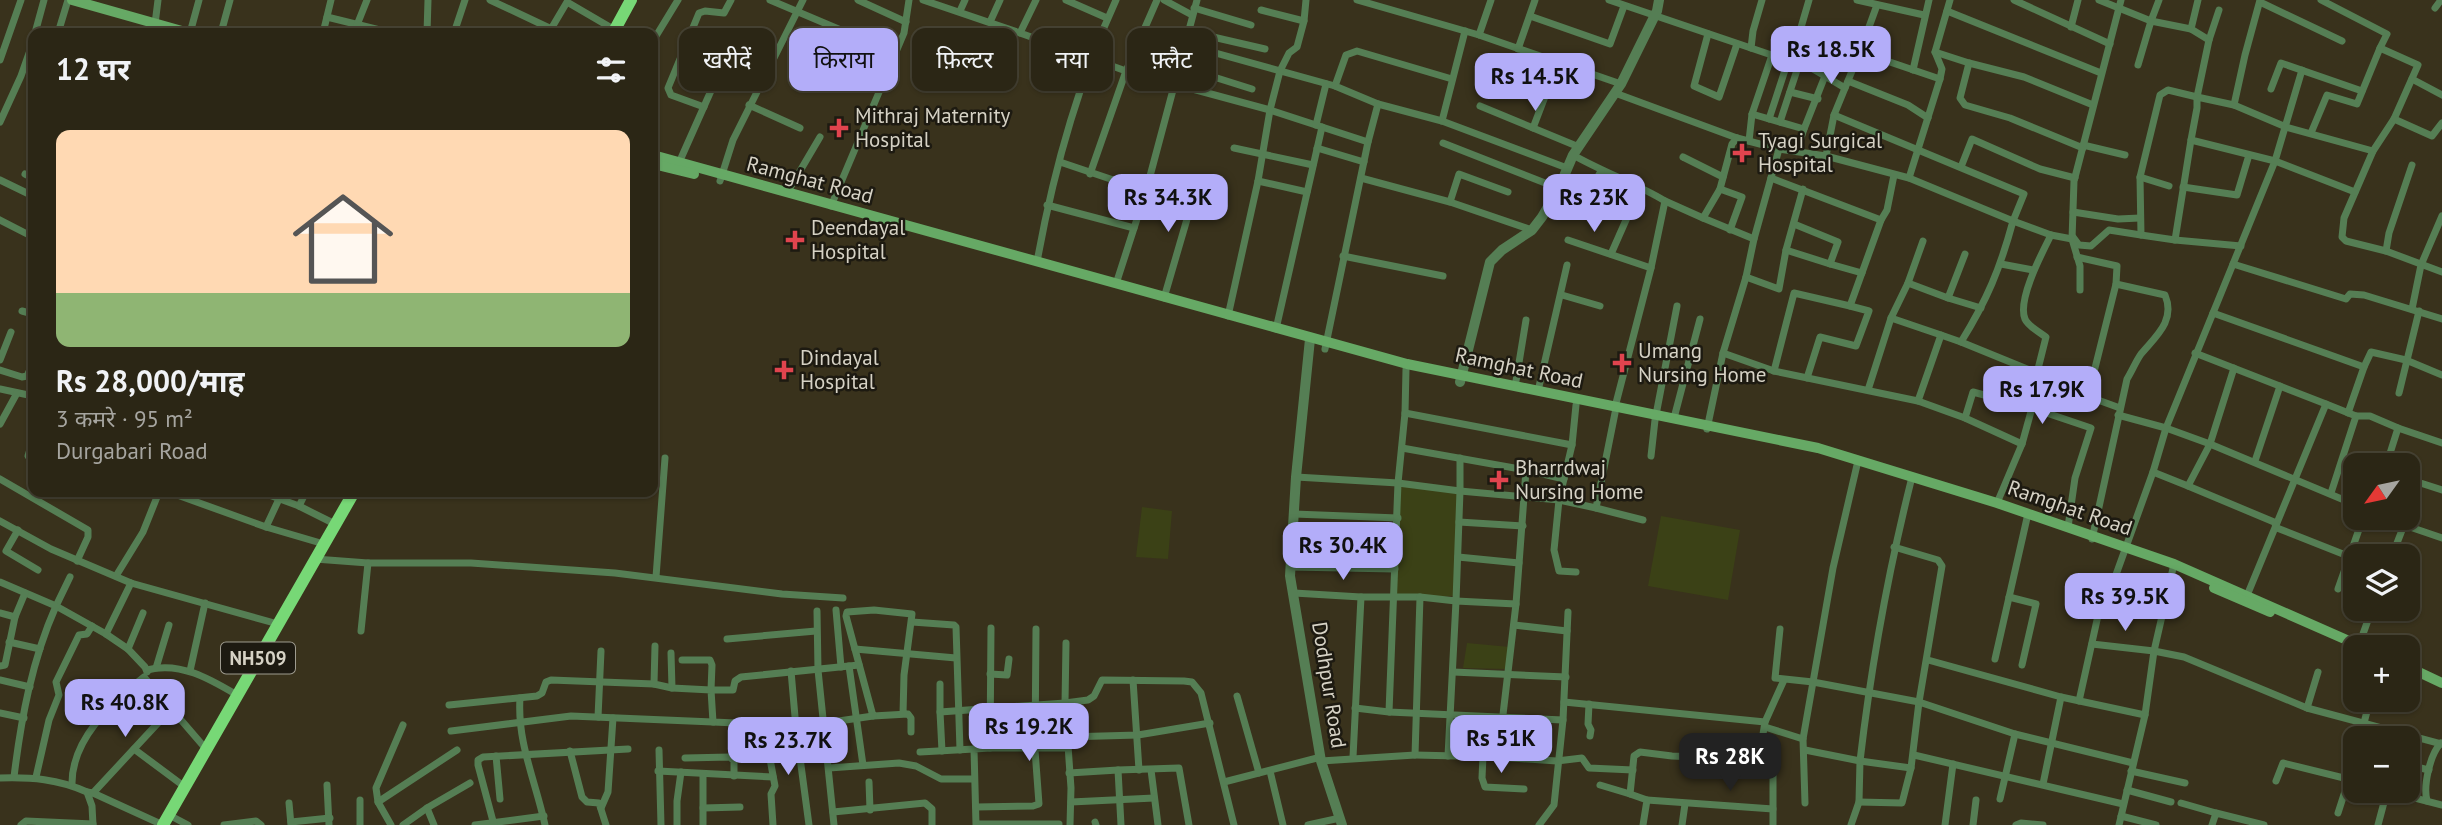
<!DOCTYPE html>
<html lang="hi">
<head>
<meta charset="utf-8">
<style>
	:root { --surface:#2b2615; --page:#373222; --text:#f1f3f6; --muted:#a6a5a0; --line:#474334; --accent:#b3adf9 }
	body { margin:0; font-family:"PT Sans","Noto Sans Devanagari",sans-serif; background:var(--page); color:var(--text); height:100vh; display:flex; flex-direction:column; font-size:26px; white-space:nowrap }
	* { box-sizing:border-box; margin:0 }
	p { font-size:23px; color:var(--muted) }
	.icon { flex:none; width:38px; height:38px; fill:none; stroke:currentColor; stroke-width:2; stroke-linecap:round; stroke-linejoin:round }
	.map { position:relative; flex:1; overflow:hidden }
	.side { position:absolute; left:28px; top:28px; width:630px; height:469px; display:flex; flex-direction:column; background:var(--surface); border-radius:14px; box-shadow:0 2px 5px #0004,0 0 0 2px var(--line) }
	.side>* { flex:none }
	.banner { position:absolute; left:679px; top:28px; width:665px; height:63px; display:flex; gap:14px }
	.needle { width:46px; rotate:237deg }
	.controls { position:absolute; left:2343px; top:453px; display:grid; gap:14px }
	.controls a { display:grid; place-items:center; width:77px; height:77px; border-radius:14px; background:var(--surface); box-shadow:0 2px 5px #0004,0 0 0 2px var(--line); font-size:35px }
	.price { position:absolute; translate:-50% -60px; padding:0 16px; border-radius:14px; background:var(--accent); color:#111; font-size:23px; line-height:46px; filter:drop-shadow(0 2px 4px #0008) }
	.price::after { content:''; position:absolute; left:50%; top:42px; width:21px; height:16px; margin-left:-10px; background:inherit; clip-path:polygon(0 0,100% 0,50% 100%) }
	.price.current { background:#222; color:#fff }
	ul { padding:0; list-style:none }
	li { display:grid; align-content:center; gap:14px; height:371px; padding:0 28px }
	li+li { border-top:2px solid var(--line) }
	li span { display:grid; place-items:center; height:217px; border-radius:14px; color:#555 }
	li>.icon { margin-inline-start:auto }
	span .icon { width:126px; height:126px; fill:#fffc; stroke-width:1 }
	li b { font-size:30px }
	h2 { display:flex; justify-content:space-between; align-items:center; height:84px; padding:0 28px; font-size:30px }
	.tag { padding:0 24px; border-radius:14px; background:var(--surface); box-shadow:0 2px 5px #0004,0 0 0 2px var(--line); font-size:24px; line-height:63px }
	.tag.current { background:var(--accent); color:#111 }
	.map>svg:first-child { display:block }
	.green { fill:#3b4116 }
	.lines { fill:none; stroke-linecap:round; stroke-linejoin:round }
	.minor { stroke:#557e54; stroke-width:7 }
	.tertiary { stroke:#557e54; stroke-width:10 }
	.secondary { stroke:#66a965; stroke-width:10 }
	.trunk { stroke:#77d876; stroke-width:12 }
	.health-dot { fill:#e0444e; stroke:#1d1a11; stroke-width:2.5 }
	.labels { text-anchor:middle; stroke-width:5; stroke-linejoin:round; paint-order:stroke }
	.shield { fill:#1d1a11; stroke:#9e9b8f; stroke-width:2 }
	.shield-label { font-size:19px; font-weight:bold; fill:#d6d2c5 }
	.poi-label { font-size:21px; fill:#d6d2c5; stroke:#1d1a11; text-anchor:start }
	.street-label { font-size:21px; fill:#d6d2c5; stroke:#1d1a11 }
</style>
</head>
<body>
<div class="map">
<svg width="2442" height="825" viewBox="0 0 2442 825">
	<rect width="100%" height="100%" fill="#39321c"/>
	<g class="green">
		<path d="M1398 485 1460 491 1456 596 1393 597Z"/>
		<path d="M1142 507 1172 511 1168 559 1136 557Z"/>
		<path d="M1661 516 1740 530 1728 600 1648 586Z"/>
		<path d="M1467 643 1510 647 1506 669 1463 668Z"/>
	</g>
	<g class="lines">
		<g class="minor">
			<path d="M490 0 560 33"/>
			<path d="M770 0 855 36"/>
			<path d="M858 0 906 22"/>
			<path d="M923 0 1020 33"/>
			<path d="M1036 0 1020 33 1126 71 1270 110 1368 142"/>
			<path d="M1066 0 1107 18"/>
			<path d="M1164 0 1192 15"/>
			<path d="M1357 0 1479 35 1621 84"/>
			<path d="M1609 0 1813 69 1825 76"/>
			<path d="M1857 0 1924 15"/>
			<path d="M2014 0 2110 44"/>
			<path d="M2099 0 2151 21 2159 0"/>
			<path d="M2321 0 2387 34 2380 48 2418 65 2394 119 2373 151 2344 218 2342 237 2346 241 2386 251 2442 272"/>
			<path d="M2260 2 2342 41"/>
			<path d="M1194 8 1251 25"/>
			<path d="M2435 8 2441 0"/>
			<path d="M1261 10 1304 21"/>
			<path d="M960 11 965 0"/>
			<path d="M1947 11 2101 73"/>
			<path d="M1530 16 1610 44 1624 6"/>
			<path d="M327 17 392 33"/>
			<path d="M990 22 1000 0"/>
			<path d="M155 24 158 0"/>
			<path d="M357 25 367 0"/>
			<path d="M2071 27 2078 0"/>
			<path d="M551 29 567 2 615 30"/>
			<path d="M2191 29 2198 0"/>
			<path d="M1187 31 1265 49"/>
			<path d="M35 33 44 0"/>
			<path d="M58 33 68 0"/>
			<path d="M190 33 199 0"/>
			<path d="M221 33 230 0"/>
			<path d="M323 33 331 0"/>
			<path d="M427 33 428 0"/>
			<path d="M454 33 465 0"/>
			<path d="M1708 34 1694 86 1719 97 1737 44"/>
			<path d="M1479 35 1491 0"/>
			<path d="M653 41 678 0"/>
			<path d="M1183 44 1335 86"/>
			<path d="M1751 48 1753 31 1762 0"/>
			<path d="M1518 49 1535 0"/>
			<path d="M1861 49 1877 5"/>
			<path d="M1935 52 1969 63 2024 77 2093 105"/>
			<path d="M0 60 21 0"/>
			<path d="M1969 63 1960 98 1965 105 2010 118 2083 148"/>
			<path d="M2138 65 2151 21 2191 29 2209 40"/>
			<path d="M1179 66 1252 89"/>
			<path d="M1913 70 1929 0"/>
			<path d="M2302 70 2275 161 2233 264 2346 299 2350 294 2364 295 2442 319"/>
			<path d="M1452 79 1357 51 1346 55 1335 86 1378 104 1442 121 1567 168"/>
			<path d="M1940 79 1942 69 1935 52 1950 0"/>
			<path d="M2412 79 2442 95"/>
			<path d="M1848 81 1908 105 1928 118"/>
			<path d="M2271 89 2281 63 2362 91"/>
			<path d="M1790 92 1818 99"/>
			<path d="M1615 93 1737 138 1779 149 1826 156 1834 115 1861 49 1881 59 1940 79 1909 178"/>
			<path d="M749 105 800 128"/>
			<path d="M2234 105 2245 55 2260 0"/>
			<path d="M1480 106 1579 147"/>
			<path d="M704 107 671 95 668 88 699 13 705 11 724 13 731 0"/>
			<path d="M1752 114 1804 129 1825 76 1845 88"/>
			<path d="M1834 115 2024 194 2013 221 2051 235 2072 239"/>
			<path d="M1769 119 1788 61"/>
			<path d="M2394 119 2432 136 2442 123"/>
			<path d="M1442 121 1465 31"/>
			<path d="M0 122 21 76 33 42"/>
			<path d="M1780 122 1799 64 1795 48 1809 0"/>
			<path d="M1316 125 1326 84"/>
			<path d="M1533 128 1546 94"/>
			<path d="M2311 133 2327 95 2357 104 2380 48"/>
			<path d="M1737 138 1732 144 1720 189 1703 218 1754 239"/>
			<path d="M2191 140 2175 240 2141 235 2140 177 2160 95 2168 90 2197 97 2209 40 2219 10"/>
			<path d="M1749 141 1752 114 1772 55"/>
			<path d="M1443 143 1586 199 1630 209"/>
			<path d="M2083 145 2125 155"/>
			<path d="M1234 148 1313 165"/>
			<path d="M1317 148 1364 162"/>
			<path d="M1797 150 1804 129"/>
			<path d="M1573 155C1603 172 1635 183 1665 201L1651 268 1615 407"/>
			<path d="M1826 156 1909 178 2013 221C2000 269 1987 300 1961 342L1941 335 1918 401 1965 418 2022 444"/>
			<path d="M1683 157 1723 177"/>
			<path d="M1060 162 1146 191"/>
			<path d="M678 165 730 48"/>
			<path d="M1961 167 1972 139 2040 169 2075 178"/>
			<path d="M25 174 33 178"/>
			<path d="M1090 174 1126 71 1157 0"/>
			<path d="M2140 177 2169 186"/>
			<path d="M1361 178 1450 202 1532 230"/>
			<path d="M1771 178 1881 220"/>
			<path d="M0 180 33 196"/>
			<path d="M720 181 733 140 803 0"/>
			<path d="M1258 181 1307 192"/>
			<path d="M2183 187 2237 195 2249 155"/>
			<path d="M1720 189 1742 197 1730 230"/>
			<path d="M2355 192 2275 161 2191 140 2197 108V97L2234 105 2286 127 2373 151"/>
			<path d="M787 193 820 137"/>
			<path d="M1586 199 1601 171"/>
			<path d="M1665 201 1703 218"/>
			<path d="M1450 202 1459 174 1508 192"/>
			<path d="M1047 205 1134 228"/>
			<path d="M831 206 904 33 909 0"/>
			<path d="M2073 212 2118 219 2140 218"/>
			<path d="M0 220 33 237"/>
			<path d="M2073 237 2079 245 2091 246 2109 230 2141 235"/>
			<path d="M1568 240 1651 268"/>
			<path d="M2175 240 2241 246"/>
			<path d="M1786 250 1830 264 1838 242 1794 224"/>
			<path d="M2386 251 2389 233 2412 165"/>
			<path d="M1611 254 1641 186"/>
			<path d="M1343 256 1443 276"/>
			<path d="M2077 257 2117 266 2116 284"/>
			<path d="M1037 262C1053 173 1078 83 1116 0"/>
			<path d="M1830 264 1862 273"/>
			<path d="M2001 264 2033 270"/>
			<path d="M1746 277 1779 289 1786 250 1803 189"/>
			<path d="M1908 283 1948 298 1965 254"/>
			<path d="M1116 284 1146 191 1197 0"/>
			<path d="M2080 290V266L2072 239 2074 181 2121 0"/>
			<path d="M1562 295 1600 306"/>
			<path d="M1164 298 1199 178"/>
			<path d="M1948 298 1981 308"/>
			<path d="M2412 309 2421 265 2442 216"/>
			<path d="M22 311 33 314"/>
			<path d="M2213 313 2364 367 2371 352 2406 360 2442 375"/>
			<path d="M1228 316 1258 181 1270 110 1280 71 1289 53 1297 47 1304 21 1306 0"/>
			<path d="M1891 318 1941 335"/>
			<path d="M1276 329 1322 127"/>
			<path d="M1961 342 2037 373"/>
			<path d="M1325 349 1368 142 1378 104"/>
			<path d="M1723 353 1774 371 1794 293 1850 306 1881 220 1887 210 1894 175"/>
			<path d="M2195 353 2326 404 2246 598"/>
			<path d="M0 360 11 332"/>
			<path d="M2234 368 2210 444 2188 486 2274 522 2277 528 2348 556"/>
			<path d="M0 370 22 377 27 376 33 363"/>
			<path d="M1774 371 1918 401"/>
			<path d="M1807 378 1820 337 1856 346 1869 311 1850 306"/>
			<path d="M2035 381 2073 391 2120 408"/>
			<path d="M1515 387 1526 320"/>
			<path d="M0 389 33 396"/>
			<path d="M1868 390 1891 318 1908 283 1923 241"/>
			<path d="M1538 391 1567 265"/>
			<path d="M2399 393 2419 311"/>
			<path d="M2088 396 2116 284 2165 295C2176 321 2155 337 2141 354 2136 361 2132 371 2127 379L2092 539"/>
			<path d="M2326 404 2356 416 2331 493"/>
			<path d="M1576 405 1572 445 1559 500 1554 550 1559 571 1576 572"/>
			<path d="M1405 413 1572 445"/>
			<path d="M1615 413 1596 508 1643 520"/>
			<path d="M2348 413 2364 367"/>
			<path d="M2118 415 2166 428 2210 444 2356 505"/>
			<path d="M2356 416H2370L2398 428"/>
			<path d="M1674 418 1700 319"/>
			<path d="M1965 418 1973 392 2032 408 2091 428 2075 478 2068 527"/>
			<path d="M0 424 17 393"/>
			<path d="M1707 429 1723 353 1746 277 1754 239 1779 149"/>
			<path d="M33 439 28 456 33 462"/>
			<path d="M1402 448 1526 470 1564 479"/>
			<path d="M1651 456 1655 420 1677 306"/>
			<path d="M2255 461 2280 386"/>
			<path d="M2386 466 2398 428 2442 443"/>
			<path d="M2153 472 2188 486"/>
			<path d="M1296 477 1398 483 1460 491 1559 500 1596 508"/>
			<path d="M0 479 88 530V537L77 561"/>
			<path d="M2408 479 2442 490"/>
			<path d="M99 492H100"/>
			<path d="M169 492 266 527 324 544"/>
			<path d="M261 492 299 506 335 524"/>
			<path d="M1997 503 2022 444 2032 408V393L2046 337C2039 332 2028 326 2025 319 2017 300 2042 253 2051 235"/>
			<path d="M299 506 306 492"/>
			<path d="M1294 514 1398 518"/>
			<path d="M2387 518 2404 525"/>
			<path d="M0 521 51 549 131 583 278 624"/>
			<path d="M1459 522 1523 526"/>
			<path d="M266 527 279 499"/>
			<path d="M18 530 6 551 38 570"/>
			<path d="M1293 539 1397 543"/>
			<path d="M1894 547 1938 560 1942 566 1919 702 1911 768"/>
			<path d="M2392 556 2404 525 2442 538"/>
			<path d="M1458 557 1519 563"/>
			<path d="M315 559 368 563H471L615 573 782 594 843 598"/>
			<path d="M1291 567 1395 569"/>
			<path d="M116 576 143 532 159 492"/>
			<path d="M70 577 56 606 106 634 128 649 143 613"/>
			<path d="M656 577 665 458"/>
			<path d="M0 582 56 606C32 660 21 719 14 777"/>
			<path d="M2338 589 2363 518"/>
			<path d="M1294 593 1361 597"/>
			<path d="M2009 597 2036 604 2022 665"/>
			<path d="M836 610 841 667"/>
			<path d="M817 611 818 670 834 825"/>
			<path d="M0 613 15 617"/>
			<path d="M912 622 954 625 956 627 960 750"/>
			<path d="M1514 625 1567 631"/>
			<path d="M1780 629 1775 678 1813 682 1919 702 2015 734 2133 763"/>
			<path d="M361 631 368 563"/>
			<path d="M106 634 131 583"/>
			<path d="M727 639 816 631"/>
			<path d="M9 642 40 649"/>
			<path d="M1066 643 1065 703 1088 700 1094 696 1102 680 1184 681 1192 682 1201 693 1234 825"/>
			<path d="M2092 644 2154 651 2184 657 2307 708"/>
			<path d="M2359 645 2372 609"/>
			<path d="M655 646 654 684 672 688 711 690 713 722 759 724 765 732 796 728"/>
			<path d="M128 649 145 667 147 672"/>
			<path d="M855 649 956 658"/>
			<path d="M671 653 672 688"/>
			<path d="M1995 659 2027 518"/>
			<path d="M682 660H710L712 665 711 690H733L735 681 741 677 859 665"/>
			<path d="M1928 660 2061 697 2145 715"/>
			<path d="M0 666 5 665 15 617 25 593"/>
			<path d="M849 666 863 765"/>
			<path d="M156 668 169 625"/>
			<path d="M147 670C180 661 210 679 237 695"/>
			<path d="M190 671 205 603"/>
			<path d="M791 671 796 728 809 825"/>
			<path d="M1453 672 1566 677"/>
			<path d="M2318 672 2307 708 2442 744"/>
			<path d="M990 674 1007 675 1009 659"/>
			<path d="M0 680 30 687"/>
			<path d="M1133 680 1139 770"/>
			<path d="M940 684V712L1065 703 1071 788 1070 825"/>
			<path d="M1237 696 1259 773"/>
			<path d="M520 698C517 743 536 782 545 825"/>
			<path d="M2079 701 2099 611 2113 583 2153 472 2166 428 2233 264"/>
			<path d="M1564 702 1765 722"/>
			<path d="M1589 704 1588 724 1591 730 1590 736"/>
			<path d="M449 705 537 696 542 693 546 682 551 680 654 684"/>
			<path d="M1355 708 1389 712 1563 720"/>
			<path d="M940 712 942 751"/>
			<path d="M1389 712 1398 483 1405 413 1406 369"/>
			<path d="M0 713 24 718"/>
			<path d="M903 714 904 675 912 614 874 610 847 612 846 616 873 716 908 714 911 718V732"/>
			<path d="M598 717 601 651"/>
			<path d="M825 723 873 716"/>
			<path d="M1765 727 1803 739"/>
			<path d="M451 731 571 716 713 722"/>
			<path d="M765 732 775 786 771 794 773 825"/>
			<path d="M1066 737 1138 735 1210 723"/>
			<path d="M2360 738 2370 700"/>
			<path d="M990 748H1067"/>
			<path d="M134 749 185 787"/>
			<path d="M659 750 661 825"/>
			<path d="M1805 750 1860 761 1859 802 1851 825"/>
			<path d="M570 751 582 797 587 802 599 803 606 825"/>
			<path d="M920 752 974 749"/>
			<path d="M1415 755 1498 757 1516 604 1526 470"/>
			<path d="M1914 755 2123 804"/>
			<path d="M496 756 500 799"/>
			<path d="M1448 756 1456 601 1516 604"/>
			<path d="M1483 756 1482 778 1485 787 1524 789"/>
			<path d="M1353 757 1361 597H1420"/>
			<path d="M1498 757 1557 761 1582 758 1589 768 1633 770"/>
			<path d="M685 758 730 757 734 761V776"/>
			<path d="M1759 758 1765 722 1784 680"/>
			<path d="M1321 761 1415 755 1420 597 1456 601 1460 491V458"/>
			<path d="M2408 765 2429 770"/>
			<path d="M829 768 899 763 916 766 941 779H974"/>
			<path d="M1118 770 1179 768 1189 825"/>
			<path d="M1151 770 1158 825"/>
			<path d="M658 771 773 777"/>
			<path d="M1270 771 1283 825"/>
			<path d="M2131 771 2185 783"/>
			<path d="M1069 773 1118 770 1121 825"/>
			<path d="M36 777 49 720 59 695 56 682 79 635 87 634 92 626"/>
			<path d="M0 778C31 777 58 779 87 792L92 806 93 825"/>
			<path d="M2276 781 2283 763 2356 781"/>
			<path d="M869 782 870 810"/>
			<path d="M1224 782 1321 757"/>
			<path d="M2043 784 2061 697"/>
			<path d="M72 785C71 740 111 703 144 677L206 749"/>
			<path d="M327 785 329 825"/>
			<path d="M1600 785 1630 794"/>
			<path d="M2127 790 2171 802"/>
			<path d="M2388 791 2442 805"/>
			<path d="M87 792 93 793 171 709"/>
			<path d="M93 793 163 825"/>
			<path d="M2000 799 2015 734"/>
			<path d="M1647 800 1773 809"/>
			<path d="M2427 801C2423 786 2430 754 2441 743"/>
			<path d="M378 802 376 788 403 725"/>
			<path d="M1071 802 1154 798"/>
			<path d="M1859 802 1902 803 1911 768 1860 761C1871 667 1888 573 1911 481"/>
			<path d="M289 803 291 825"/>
			<path d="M1805 803 1803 739 1833 568 1857 465"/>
			<path d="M2181 803 2216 813"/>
			<path d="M976 807 1033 806 1039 804 1035 750 1036 629"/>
			<path d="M427 808 434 825"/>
			<path d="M601 808 608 792 613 718"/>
			<path d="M703 808 740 807"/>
			<path d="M833 812 925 803 932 809V825"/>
			<path d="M2338 813 2356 757"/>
			<path d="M169 815 188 825"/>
			<path d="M2121 816 2156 825"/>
			<path d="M291 822 330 818"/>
			<path d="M1095 822 1096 825"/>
			<path d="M977 824H1059"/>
			<path d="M21 825 26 821 93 824"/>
			<path d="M224 825 256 821 261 825"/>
			<path d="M360 825V800"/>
			<path d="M391 825 378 802 457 750"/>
			<path d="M403 825 427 808 470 783"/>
			<path d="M475 825 544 816"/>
			<path d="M494 825 478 765V760L483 757 628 749"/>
			<path d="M677 825V801L681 772"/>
			<path d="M703 825V774"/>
			<path d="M976 825 974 749 990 748 991 628"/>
			<path d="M1308 825 1340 818"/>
			<path d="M1539 825 1554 805 1563 720 1568 612"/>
			<path d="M1643 825 1647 800 1630 794 1634 756 1640 752 1672 756 1768 760 1773 770V825"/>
			<path d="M1682 825 1685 804"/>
			<path d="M1945 825 1953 764"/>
			<path d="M1973 825 1976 800"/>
			<path d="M2016 825 2021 823 2043 825"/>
			<path d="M2119 825 2145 715 2154 651 2174 564"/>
			<path d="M2212 825 2216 813 2264 825"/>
			<path d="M2378 825 2387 791"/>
		</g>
		<g class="tertiary">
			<path d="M1310 339 1296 477 1290 576 1321 761 1342 825"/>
			<path d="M1460 382 1490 262 1502 250 1532 230 1542 217 1559 188 1573 155 1621 84 1657 11 1659 0"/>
		</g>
		<g class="secondary">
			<path d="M72 0 189 33"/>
			<path d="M653 155 1407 364 1818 448 1997 503 2174 564 2365 648"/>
			<path d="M653 164 694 174"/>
			<path d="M2214 588 2270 612"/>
			<path d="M2408 667 2442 683"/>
		</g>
		<g class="trunk">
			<path d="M613 33 631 0"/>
			<path d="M163 825 354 492"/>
		</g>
	</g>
	<g class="health-dot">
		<path d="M835.5 117.5h7v7h7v7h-7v7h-7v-7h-7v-7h7z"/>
		<path d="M1738.5 142.5h7v7h7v7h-7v7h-7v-7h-7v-7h7z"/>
		<path d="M791.5 229.5h7v7h7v7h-7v7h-7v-7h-7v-7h7z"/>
		<path d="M1618.5 352.5h7v7h7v7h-7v7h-7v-7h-7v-7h7z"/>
		<path d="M780.5 359.5h7v7h7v7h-7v7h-7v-7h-7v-7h7z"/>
		<path d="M1495.5 469.5h7v7h7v7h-7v7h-7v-7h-7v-7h7z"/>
	</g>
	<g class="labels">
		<rect class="shield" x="221" y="642.5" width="74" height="31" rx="5"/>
		<g class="shield-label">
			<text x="258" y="665">NH509</text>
		</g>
		<g class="poi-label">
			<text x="855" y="123">Mithraj Maternity<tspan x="855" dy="24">Hospital</tspan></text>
			<text x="1758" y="148">Tyagi Surgical<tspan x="1758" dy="24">Hospital</tspan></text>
			<text x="811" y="235">Deendayal<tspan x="811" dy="24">Hospital</tspan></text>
			<text x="1638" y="358">Umang<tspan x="1638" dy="24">Nursing Home</tspan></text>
			<text x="800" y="365">Dindayal<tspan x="800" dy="24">Hospital</tspan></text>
			<text x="1515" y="475">Bharrdwaj<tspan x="1515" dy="24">Nursing Home</tspan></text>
		</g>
		<g class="street-label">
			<text transform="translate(810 180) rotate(15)" y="7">Ramghat Road</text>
			<text transform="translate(1519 368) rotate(12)" y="7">Ramghat Road</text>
			<text transform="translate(2070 508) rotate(19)" y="7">Ramghat Road</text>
			<text transform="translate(1329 685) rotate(81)" y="7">Dodhpur Road</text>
		</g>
	</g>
</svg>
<div class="controls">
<a><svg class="needle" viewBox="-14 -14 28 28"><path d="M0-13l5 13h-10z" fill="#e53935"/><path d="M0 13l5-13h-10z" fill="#a6a5a0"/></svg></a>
<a><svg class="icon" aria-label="layers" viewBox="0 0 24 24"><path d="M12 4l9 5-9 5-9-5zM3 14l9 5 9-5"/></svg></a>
<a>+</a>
<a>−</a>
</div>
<b class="price" style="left:1831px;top:86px">Rs 18.5K</b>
<b class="price" style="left:1535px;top:113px">Rs 14.5K</b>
<b class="price" style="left:1168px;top:234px">Rs 34.3K</b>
<b class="price" style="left:1594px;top:234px">Rs 23K</b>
<b class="price" style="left:2042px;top:426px">Rs 17.9K</b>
<b class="price" style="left:1343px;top:582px">Rs 30.4K</b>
<b class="price" style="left:2125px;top:633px">Rs 39.5K</b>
<b class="price" style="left:125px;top:739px">Rs 40.8K</b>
<b class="price" style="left:1029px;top:763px">Rs 19.2K</b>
<b class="price" style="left:1501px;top:775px">Rs 51K</b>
<b class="price" style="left:788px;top:777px">Rs 23.7K</b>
<b class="price current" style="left:1730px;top:793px">Rs 28K</b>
<div class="banner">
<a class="tag">खरीदें</a>
<a class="tag current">किराया</a>
<a class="tag">फ़िल्टर</a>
<a class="tag">नया</a>
<a class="tag">फ़्लैट</a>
</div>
<section class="side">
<h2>12 घर<svg class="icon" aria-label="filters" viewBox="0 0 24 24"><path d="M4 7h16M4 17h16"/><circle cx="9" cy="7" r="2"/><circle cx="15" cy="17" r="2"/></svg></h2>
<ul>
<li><span style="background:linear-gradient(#ffd9b3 75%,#8fb573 0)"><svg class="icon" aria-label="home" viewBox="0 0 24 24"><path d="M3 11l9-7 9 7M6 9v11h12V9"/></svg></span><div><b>Rs 28,000/माह</b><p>3 कमरे · 95 m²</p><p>Durgabari Road</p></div></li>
</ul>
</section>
</div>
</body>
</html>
